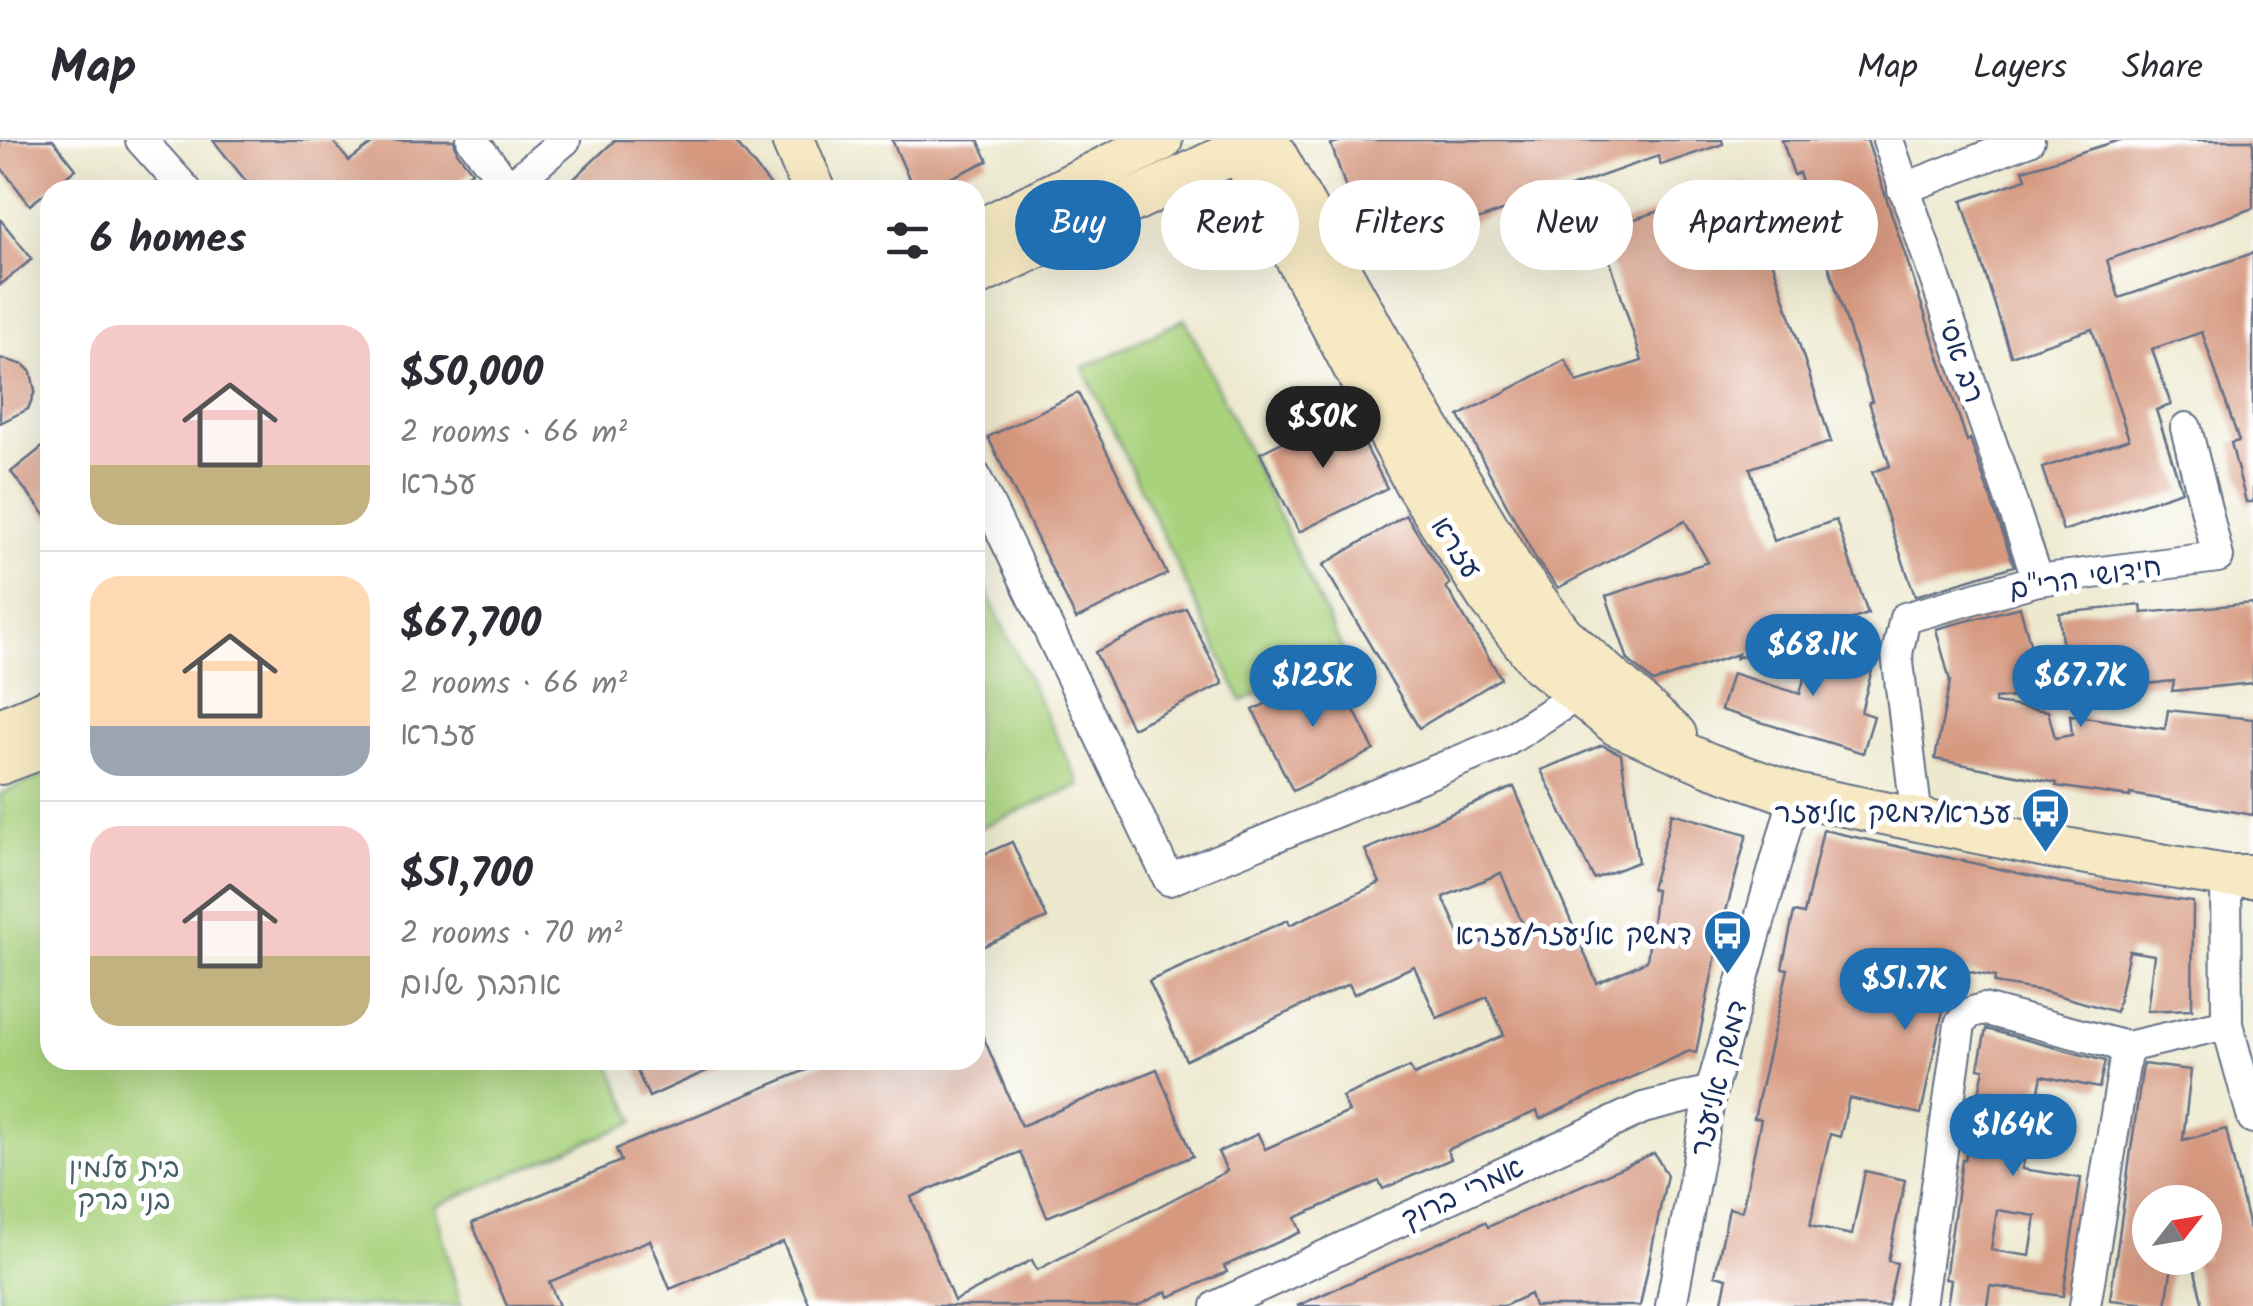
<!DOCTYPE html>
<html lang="en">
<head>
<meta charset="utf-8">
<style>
	:root { --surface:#fff; --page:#f2f2f3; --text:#2b2b33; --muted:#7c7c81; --line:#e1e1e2; --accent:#1f6fb2 }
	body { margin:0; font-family:Kalam,"Playpen Sans Hebrew",sans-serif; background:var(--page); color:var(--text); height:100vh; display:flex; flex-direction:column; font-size:38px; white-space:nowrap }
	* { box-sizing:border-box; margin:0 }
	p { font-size:32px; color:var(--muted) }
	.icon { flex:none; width:55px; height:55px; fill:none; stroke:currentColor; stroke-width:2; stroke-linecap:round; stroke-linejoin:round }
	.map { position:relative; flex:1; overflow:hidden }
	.sheet { position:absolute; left:40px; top:40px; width:945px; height:890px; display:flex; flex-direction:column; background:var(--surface); border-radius:30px; box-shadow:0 10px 40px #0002 }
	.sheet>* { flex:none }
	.top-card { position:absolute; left:1015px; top:40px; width:950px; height:90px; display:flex; gap:20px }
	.needle { width:65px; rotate:59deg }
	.fabs { position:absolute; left:2132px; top:1045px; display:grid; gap:20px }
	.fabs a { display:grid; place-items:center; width:90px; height:90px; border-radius:50%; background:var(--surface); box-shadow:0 10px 40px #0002; font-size:50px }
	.price { position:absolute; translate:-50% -85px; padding:0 22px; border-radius:35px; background:var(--accent); color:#fff; font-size:32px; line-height:65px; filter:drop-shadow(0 2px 5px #0008) }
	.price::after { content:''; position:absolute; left:50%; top:60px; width:30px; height:22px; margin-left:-15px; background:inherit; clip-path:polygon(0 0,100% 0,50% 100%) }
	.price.current { background:#222; color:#fff }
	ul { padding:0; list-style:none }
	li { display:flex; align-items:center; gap:30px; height:250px; padding:0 50px }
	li+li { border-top:2px solid var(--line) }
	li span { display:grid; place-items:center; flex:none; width:280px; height:200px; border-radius:30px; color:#555 }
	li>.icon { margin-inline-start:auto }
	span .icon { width:120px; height:120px; fill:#fffc; stroke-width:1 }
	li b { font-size:42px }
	h2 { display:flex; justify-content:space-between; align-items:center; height:120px; padding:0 50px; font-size:42px }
	.chip { padding:0 35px; border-radius:45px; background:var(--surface); box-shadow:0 10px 40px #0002; font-size:35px; line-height:90px }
	.chip.current { background:var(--accent); color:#fff }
	header { display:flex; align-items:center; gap:60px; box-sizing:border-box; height:140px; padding:0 50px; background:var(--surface); border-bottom:2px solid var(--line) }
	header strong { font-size:48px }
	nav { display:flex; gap:55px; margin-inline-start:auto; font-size:35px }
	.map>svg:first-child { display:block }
	.green { fill:#a9d27d; stroke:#62806e; stroke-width:2.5 }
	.building { fill:#d69980; fill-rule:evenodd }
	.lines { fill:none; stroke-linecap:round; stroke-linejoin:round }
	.street-casing { stroke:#647086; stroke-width:34 }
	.secondary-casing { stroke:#647086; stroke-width:46 }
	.street { stroke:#fff; stroke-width:30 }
	.secondary { stroke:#f6e9c3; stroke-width:42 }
	.labels { text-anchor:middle; stroke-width:10; stroke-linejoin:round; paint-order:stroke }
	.street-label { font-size:28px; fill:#1b2f5e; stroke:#fff }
	.poi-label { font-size:28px; fill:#1b2f5e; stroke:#fff; text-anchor:end }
	.park-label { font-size:28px; fill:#466067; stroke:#fff }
</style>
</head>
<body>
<header>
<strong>Map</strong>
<nav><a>Map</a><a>Layers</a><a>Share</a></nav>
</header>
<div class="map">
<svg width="2253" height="1166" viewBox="0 0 2253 1166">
	<rect width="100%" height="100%" fill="#fff"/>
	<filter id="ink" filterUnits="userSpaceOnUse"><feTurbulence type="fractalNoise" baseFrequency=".01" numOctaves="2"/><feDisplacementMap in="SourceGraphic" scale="20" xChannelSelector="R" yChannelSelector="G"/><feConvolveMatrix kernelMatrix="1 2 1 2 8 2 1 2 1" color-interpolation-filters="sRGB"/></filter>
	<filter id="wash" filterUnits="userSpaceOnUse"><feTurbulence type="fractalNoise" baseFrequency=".0048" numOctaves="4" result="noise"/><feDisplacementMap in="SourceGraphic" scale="40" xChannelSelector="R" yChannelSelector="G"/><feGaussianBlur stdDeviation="2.25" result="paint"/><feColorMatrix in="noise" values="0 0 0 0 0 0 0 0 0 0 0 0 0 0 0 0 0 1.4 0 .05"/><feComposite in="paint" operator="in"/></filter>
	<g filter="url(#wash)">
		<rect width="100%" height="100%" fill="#ede9cf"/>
		<g class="green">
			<path d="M1185 179 1344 513 1242 561 1083 228Z"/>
			<path d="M975 418 993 466 1080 645 975 690Z"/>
			<path d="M50 632V920H608L635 982 435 1066 461 1166H0V654Z"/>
		</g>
		<g id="blocks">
			<g class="building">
				<path d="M0 0H53L76 29 30 65 0 26Z"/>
				<path d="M213 0H332L349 21 377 0H454L457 12 472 31 448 50H253Z"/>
				<path d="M615 0H734L774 50H562Z"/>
				<path d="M892 0H978L988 21 924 50H914Z"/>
				<path d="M1345 0H1722L1723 4 1661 25 1658 16 1469 83 1467 78 1367 111 1331 4Z"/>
				<path d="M1782 0H1867L1967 301 1970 299 2014 426 1915 456 1872 332 1890 326 1869 262 1872 261 1799 33 1794 35Z"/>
				<path d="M2120 0H2253V68L2107 120 2119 158 2253 113V362H2246L2231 303 2239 301 2202 192 2152 209 2171 265 2156 270 2182 351 2063 391 2042 328 2129 299 2092 189 2011 216 1962 61 2026 39 2023 30Z"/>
				<path d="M1747 43 1831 302 1750 328 1774 401 1836 380 1868 474 1736 518 1738 514 1653 542 1628 520 1606 456 1708 422 1685 381 1558 448 1537 421 1459 276 1565 220 1577 242 1642 221 1600 90Z"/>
				<path d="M0 79 32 119 0 145Z"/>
				<path d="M0 218 24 225 31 232 35 251 28 269 0 283Z"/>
				<path d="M1078 253 1167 434 1076 479 988 297Z"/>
				<path d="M1347 270 1387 348 1299 392 1260 313Z"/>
				<path d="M50 301V381L11 332Z"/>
				<path d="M1406 375 1450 444 1446 447 1501 538 1419 588 1323 425Z"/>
				<path d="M2253 463V543L2172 551 2174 541 2067 552 2059 473 2141 465 2142 473Z"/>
				<path d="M2020 467 2044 554 1995 559V563L2048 571 2055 598 2072 595 2070 575 2165 589 2168 570 2253 579V675L2130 654V657L2056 646 2057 643 1935 619 1950 541 1936 489Z"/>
				<path d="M1186 468 1223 544 1132 588 1095 512Z"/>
				<path d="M1814 501 1875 518 1861 572 1874 576 1863 613 1721 570 1732 533 1800 554Z"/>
				<path d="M1334 530 1374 610 1293 651 1253 570Z"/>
				<path d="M1602 605 1621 614 1638 722 1594 739 1541 630Z"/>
				<path d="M1514 647 1597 843 1647 821 1656 750 1651 749 1672 673 1747 694 1722 786 1696 913 1689 911 1540 979 1537 971 1447 1010 1451 1019 1383 1049 1379 1041 1295 1078 1301 1092 1224 1126 1227 1132 1169 1157 1167 1151 1137 1166H810L783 1102 670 1149 650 1100 549 1142 559 1166H507L472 1083 621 1021 616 1009 830 920H975V877L1021 986 1157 929 1193 1016 1047 1077 1020 1012 911 1057 954 1161 1032 1120 1037 1130 1227 1031 1218 1012 1258 994 1265 1009 1349 972 1342 957 1410 927 1414 935 1504 895 1487 857 1437 878 1414 826 1354 854 1349 844 1186 920 1149 841 1288 780 1290 785 1380 743 1365 710ZM1501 733 1523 785 1466 809 1443 757Z"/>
				<path d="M1823 690 2077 746 2193 762 2192 869 2147 871 2154 815 2129 811 2116 872 2043 851 1994 843 1995 837 1952 828 1921 974 1849 958 1840 997 1830 994 1810 1086 1852 1095 1865 1031 1905 1040 1888 1121 1897 1123 1888 1166H1721L1727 1138 1715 1135 1729 1068 1742 1071 1761 979 1754 978 1788 829 1782 828 1794 772 1804 774Z"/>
				<path d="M1012 702 1047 778 975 810V718Z"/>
				<path d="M1986 889 2105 921 2099 948 2042 936 2022 1029 2081 1038 2063 1156 1990 1146 1987 1166H1947L1951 1140 1945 1139 1962 1020H1965L1984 929 1978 928ZM1997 1070 2036 1076 2030 1116 1991 1110Z"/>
				<path d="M632 920H731L649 957Z"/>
				<path d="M2143 924 2191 930 2183 1000 2226 989 2249 1088 2253 1087V1166H2203L2192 1118H2205V1062H2150V1118H2173L2166 1166 2110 1160Z"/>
				<path d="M1654 1013 1667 1035 1640 1166H1534L1530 1154 1504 1166H1297L1485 1082 1488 1087Z"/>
			</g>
		</g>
	</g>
	<g filter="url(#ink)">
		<use href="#blocks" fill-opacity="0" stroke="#647086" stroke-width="2.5"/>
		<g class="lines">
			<defs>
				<g id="street">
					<path d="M141 0 186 50"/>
					<path d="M472 0 509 47"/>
					<path d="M1888 0 2038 440"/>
					<path d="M1903 49 2029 0"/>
					<path d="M506 50 565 0"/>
					<path d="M975 336 1169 740 1503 603 1579 554"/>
					<path d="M1917 679 1897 514 1905 478 2038 440 2218 417 2186 288"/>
					<path d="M2226 736 2227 884 2253 978"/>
					<path d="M1217 1166 1643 968 1711 951"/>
					<path d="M1671 1166 1711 951 1795 655"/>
					<path d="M1920 1166 1960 884 1969 873 1983 869 2127 907 2227 884"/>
					<path d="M2085 1166 2127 907"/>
				</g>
				<g id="secondary">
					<path d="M793 0 814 50"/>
					<path d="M1239 0V9L1416 344 1488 456 1540 523 1618 585 1710 625 1795 655 2046 706 2226 736H2253"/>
					<path d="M1267 0 1412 260 1512 429 1562 495 1675 595"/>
					<path d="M975 93 1161 0"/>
					<path d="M975 136 1260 0"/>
					<path d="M0 590 50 569"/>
					<path d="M0 623 50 604"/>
				</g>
			</defs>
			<use href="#street" class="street-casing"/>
			<use href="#secondary" class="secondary-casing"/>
			<use href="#street" class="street"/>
			<use href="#secondary" class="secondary"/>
		</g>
	</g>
	<defs>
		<symbol id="bus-pin" viewBox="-11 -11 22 30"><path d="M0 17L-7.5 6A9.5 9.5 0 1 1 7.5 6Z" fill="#1f6fb2" stroke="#fff"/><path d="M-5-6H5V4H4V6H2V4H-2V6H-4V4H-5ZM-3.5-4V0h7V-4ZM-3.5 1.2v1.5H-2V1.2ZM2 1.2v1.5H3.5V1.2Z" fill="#fff"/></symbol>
	</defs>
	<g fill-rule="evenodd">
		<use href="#bus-pin" x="2018" y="644" width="55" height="75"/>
		<use href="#bus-pin" x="1700" y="766" width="55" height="75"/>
	</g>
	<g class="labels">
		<g class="street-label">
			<text transform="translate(1962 220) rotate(71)" y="10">רב אסי</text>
			<text transform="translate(1457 407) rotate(57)" y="10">עזרא</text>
			<text transform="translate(2085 437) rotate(-9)" y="10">חידושי הרי"ם</text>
			<text transform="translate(1718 938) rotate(-76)" y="10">דמשק אליעזר</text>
			<text transform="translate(1462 1052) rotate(-25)" y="10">אמרי ברוך</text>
		</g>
		<g class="poi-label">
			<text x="2011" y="682">עזרא/דמשק אליעזר</text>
			<text x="1692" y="804">דמשק אליעזר/עזרא</text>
		</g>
		<g class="park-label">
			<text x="124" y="1037">בית עלמין<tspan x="124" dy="32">בני ברק</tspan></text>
		</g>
	</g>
</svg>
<div class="fabs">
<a><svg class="needle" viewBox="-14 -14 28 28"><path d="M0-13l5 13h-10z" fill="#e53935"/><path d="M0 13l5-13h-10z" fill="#7c7c81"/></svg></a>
</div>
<b class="price current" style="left:1323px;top:331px">$50K</b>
<b class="price" style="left:1813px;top:559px">$68.1K</b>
<b class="price" style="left:1313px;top:590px">$125K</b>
<b class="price" style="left:2081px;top:590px">$67.7K</b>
<b class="price" style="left:1905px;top:893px">$51.7K</b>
<b class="price" style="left:2013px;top:1039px">$164K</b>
<div class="top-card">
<a class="chip current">Buy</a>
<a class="chip">Rent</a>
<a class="chip">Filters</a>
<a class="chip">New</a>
<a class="chip">Apartment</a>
</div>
<section class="sheet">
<h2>6 homes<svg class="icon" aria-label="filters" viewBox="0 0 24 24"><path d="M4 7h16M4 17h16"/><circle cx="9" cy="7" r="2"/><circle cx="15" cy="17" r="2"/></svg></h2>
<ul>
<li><span style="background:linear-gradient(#f6c9c9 70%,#c2b280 0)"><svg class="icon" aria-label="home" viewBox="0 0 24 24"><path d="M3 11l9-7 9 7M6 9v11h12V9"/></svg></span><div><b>$50,000</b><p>2 rooms · 66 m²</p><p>עזרא</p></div></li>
<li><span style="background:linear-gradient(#ffd9b3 75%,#9aa5b1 0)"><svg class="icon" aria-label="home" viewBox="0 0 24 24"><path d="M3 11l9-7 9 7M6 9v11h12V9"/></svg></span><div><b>$67,700</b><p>2 rooms · 66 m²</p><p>עזרא</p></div></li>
<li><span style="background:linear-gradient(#f6c9c9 65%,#c2b280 0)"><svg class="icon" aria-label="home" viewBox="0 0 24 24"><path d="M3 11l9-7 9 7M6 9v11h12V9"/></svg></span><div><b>$51,700</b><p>2 rooms · 70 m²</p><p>אהבת שלום</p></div></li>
</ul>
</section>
</div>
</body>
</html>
